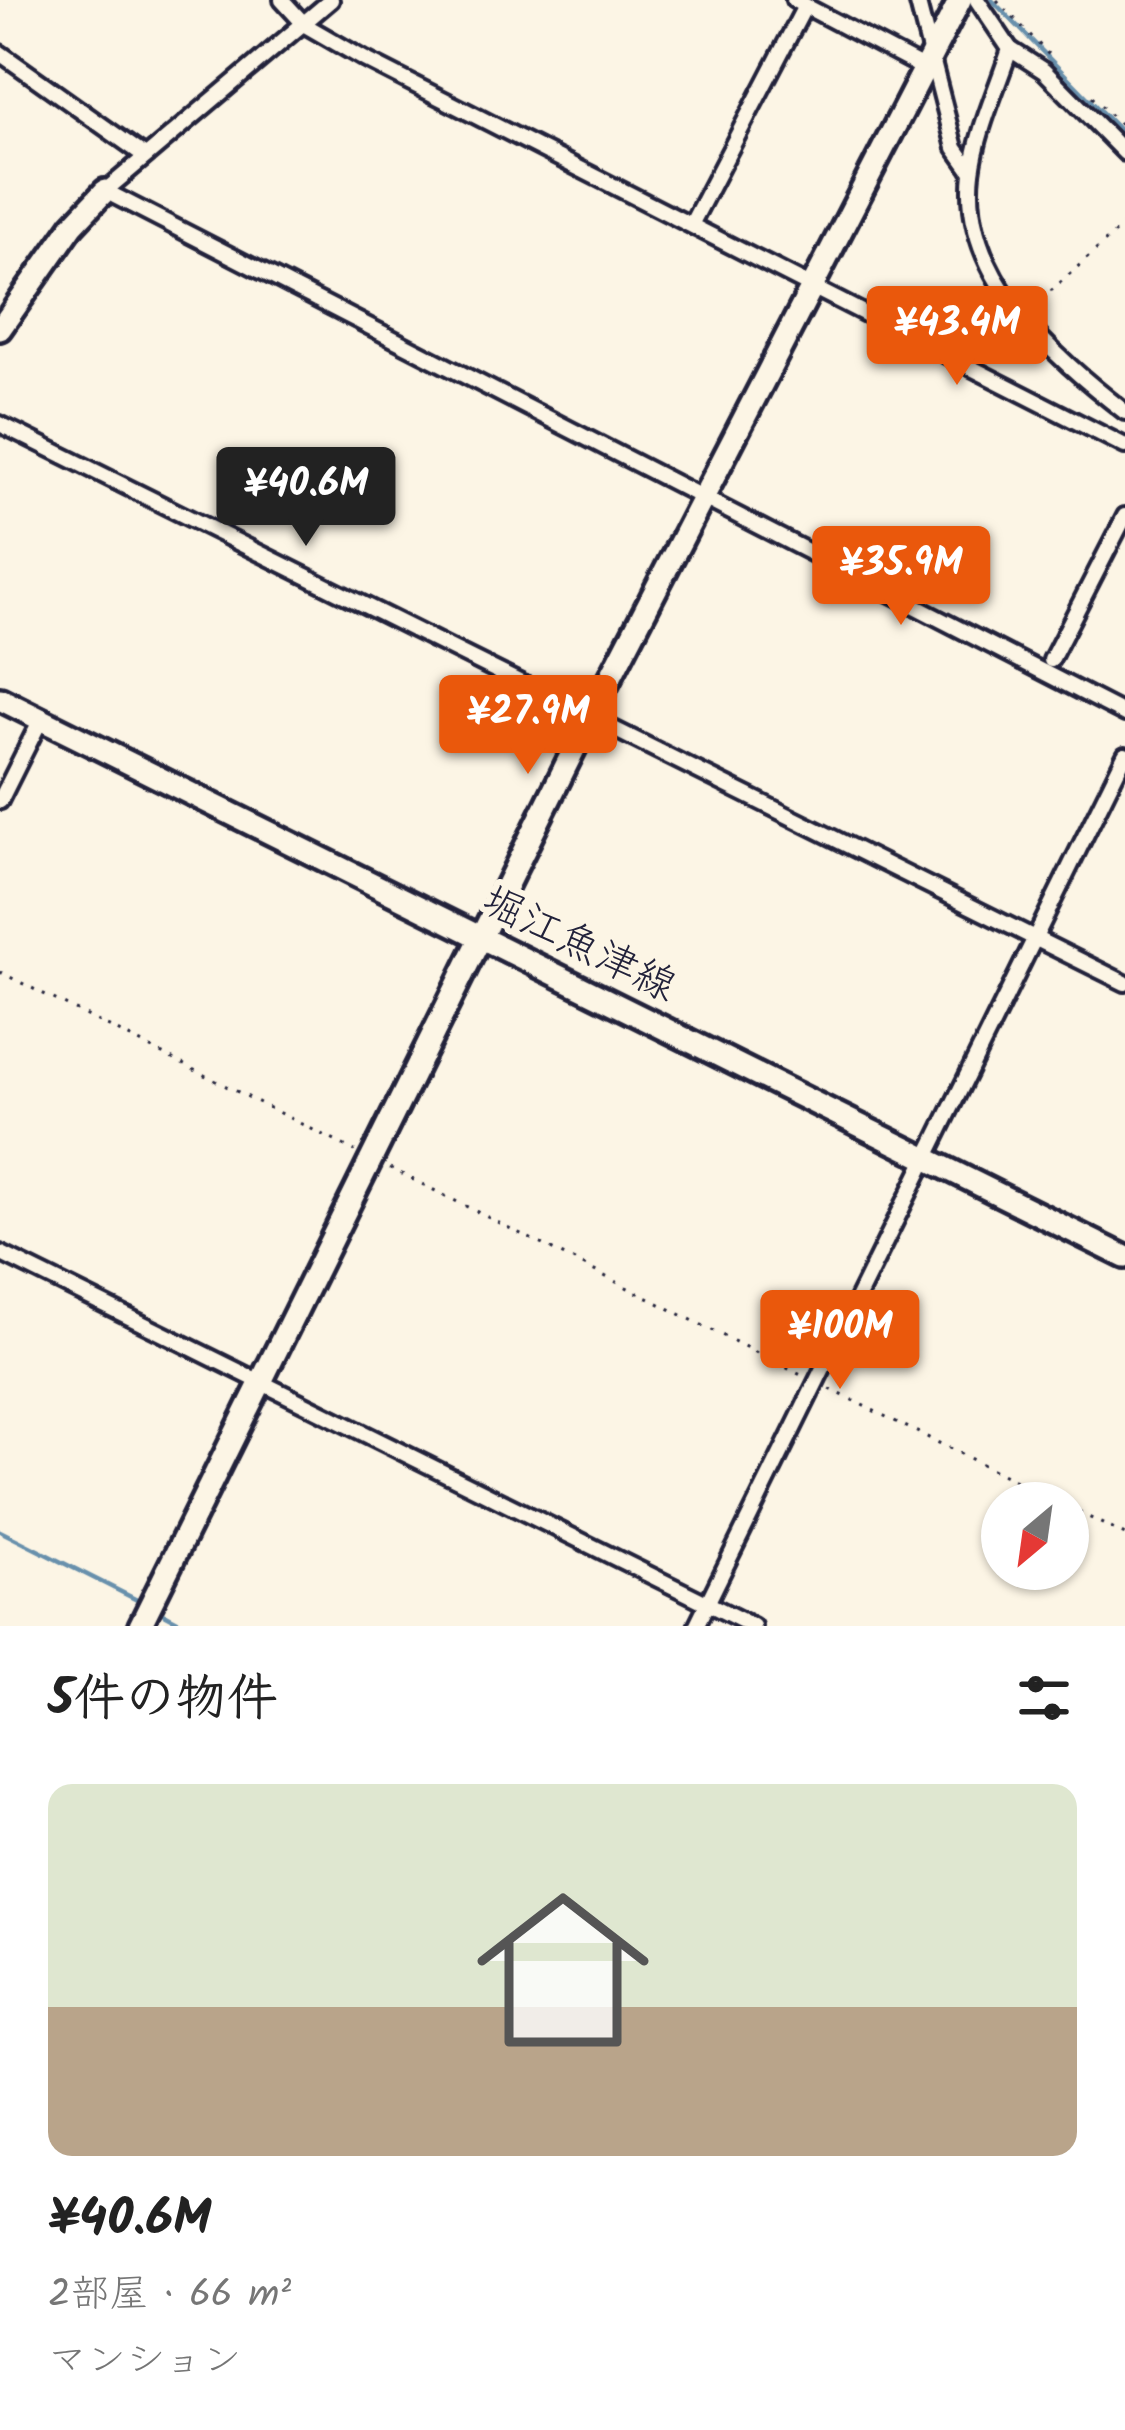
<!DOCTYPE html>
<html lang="ja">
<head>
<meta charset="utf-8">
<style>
	:root { --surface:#fff; --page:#f2f2f2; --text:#222; --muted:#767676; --line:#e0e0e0; --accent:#ea580c }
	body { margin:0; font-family:Kalam,"Klee One",sans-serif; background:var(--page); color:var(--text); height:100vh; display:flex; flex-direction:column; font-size:45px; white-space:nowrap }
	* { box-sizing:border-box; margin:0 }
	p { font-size:39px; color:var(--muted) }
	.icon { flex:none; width:66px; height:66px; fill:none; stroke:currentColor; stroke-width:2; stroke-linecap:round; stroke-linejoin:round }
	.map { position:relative; height:1626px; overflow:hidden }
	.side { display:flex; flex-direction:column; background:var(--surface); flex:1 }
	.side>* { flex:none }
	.needle { width:78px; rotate:209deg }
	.buttons { position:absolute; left:981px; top:1482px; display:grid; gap:24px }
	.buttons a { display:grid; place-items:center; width:108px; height:108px; border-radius:50%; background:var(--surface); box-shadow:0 3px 9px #0004; font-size:60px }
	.price { position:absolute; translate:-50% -102px; padding:0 27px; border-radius:12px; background:var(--accent); color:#fff; font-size:39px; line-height:78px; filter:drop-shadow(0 3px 6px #0008) }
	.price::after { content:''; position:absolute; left:50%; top:72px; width:36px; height:27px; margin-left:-18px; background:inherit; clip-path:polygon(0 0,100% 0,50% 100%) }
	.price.on { background:#222; color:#fff }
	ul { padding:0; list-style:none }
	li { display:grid; align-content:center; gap:24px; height:636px; padding:0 48px }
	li+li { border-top:3px solid var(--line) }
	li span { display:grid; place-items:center; height:372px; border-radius:24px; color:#555 }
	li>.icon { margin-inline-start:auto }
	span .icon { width:216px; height:216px; fill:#fffc; stroke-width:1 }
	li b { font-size:51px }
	h2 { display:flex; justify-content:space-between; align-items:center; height:144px; padding:0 48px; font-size:51px }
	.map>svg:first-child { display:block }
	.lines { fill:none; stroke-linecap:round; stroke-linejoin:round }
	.stream { stroke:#6890ac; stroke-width:4.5 }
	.street-casing { stroke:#22223b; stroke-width:22 }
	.secondary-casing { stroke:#22223b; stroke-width:30 }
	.path { stroke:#22223b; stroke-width:3; stroke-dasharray:3 9; stroke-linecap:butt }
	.street { stroke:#fcf5e5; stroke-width:14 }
	.secondary { stroke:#fcf5e5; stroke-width:21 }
	.labels { text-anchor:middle; stroke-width:12; stroke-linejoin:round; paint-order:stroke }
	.street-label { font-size:42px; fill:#22223b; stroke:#fcf5e5 }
</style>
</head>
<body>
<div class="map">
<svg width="1125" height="1626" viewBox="0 0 1125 1626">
	<rect width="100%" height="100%" fill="#fcf5e5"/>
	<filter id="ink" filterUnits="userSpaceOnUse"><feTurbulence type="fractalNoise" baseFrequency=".00833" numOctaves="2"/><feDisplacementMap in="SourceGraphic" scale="24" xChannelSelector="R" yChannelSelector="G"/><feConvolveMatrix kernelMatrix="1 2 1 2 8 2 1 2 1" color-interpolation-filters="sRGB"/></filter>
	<g filter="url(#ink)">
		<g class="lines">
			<g class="stream">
				<path d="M992 0 1125 136"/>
				<path d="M0 1531 145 1604"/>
				<path d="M155 1609 187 1626"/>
			</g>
			<defs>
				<g id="street">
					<path d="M282 0 305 25 364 59 1125 446"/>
					<path d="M331 0 105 191 1125 714"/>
					<path d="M794 0 927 70"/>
					<path d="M917 0 955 148 972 172"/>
					<path d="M977 0 1010 49C997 89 977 131 972 173 960 276 1053 356 1125 412"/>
					<path d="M1010 49 1044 71 1125 153"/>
					<path d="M0 53 145 156"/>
					<path d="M692 223 805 6"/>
					<path d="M0 424 1125 983"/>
					<path d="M1051 660 1125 516"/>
					<path d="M0 801 41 719"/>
					<path d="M0 1253 753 1626"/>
					<path d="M696 1626 1125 755"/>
				</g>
				<g id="secondary">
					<path d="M0 329 73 225 105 191"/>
					<path d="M0 699 1125 1257"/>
					<path d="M140 1626 590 717 960 0"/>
				</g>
			</defs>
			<use href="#street" class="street-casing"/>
			<use href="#secondary" class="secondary-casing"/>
			<g class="path">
				<path d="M997 0 1051 57"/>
				<path d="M1092 97 1125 129"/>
				<path d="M1033 307 1125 224"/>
				<path d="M0 972 355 1151"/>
				<path d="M390 1168 805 1377"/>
				<path d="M830 1389 1060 1503"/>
				<path d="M1068 1507 1125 1535"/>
			</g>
			<use href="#street" class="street"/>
			<use href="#secondary" class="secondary"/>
		</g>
	</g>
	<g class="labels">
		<g class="street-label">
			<text transform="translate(580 942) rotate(26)" y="15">堀江魚津線</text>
		</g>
	</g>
</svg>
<div class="buttons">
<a><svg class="needle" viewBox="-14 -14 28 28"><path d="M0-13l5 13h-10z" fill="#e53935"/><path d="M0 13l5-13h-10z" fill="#767676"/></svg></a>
</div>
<b class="price" style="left:957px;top:388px">¥43.4M</b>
<b class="price on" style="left:306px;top:549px">¥40.6M</b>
<b class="price" style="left:901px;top:628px">¥35.9M</b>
<b class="price" style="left:528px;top:777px">¥27.9M</b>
<b class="price" style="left:840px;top:1392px">¥100M</b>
</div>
<section class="side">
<h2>5件の物件<svg class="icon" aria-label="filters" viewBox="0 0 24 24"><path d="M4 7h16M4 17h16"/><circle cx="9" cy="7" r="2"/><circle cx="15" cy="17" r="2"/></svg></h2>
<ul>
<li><span style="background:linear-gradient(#dfe7d0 60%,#b9a48a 0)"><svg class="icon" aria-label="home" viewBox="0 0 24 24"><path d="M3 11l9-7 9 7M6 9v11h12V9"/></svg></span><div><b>¥40.6M</b><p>2部屋 · 66 m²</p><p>マンション</p></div></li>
</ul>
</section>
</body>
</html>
